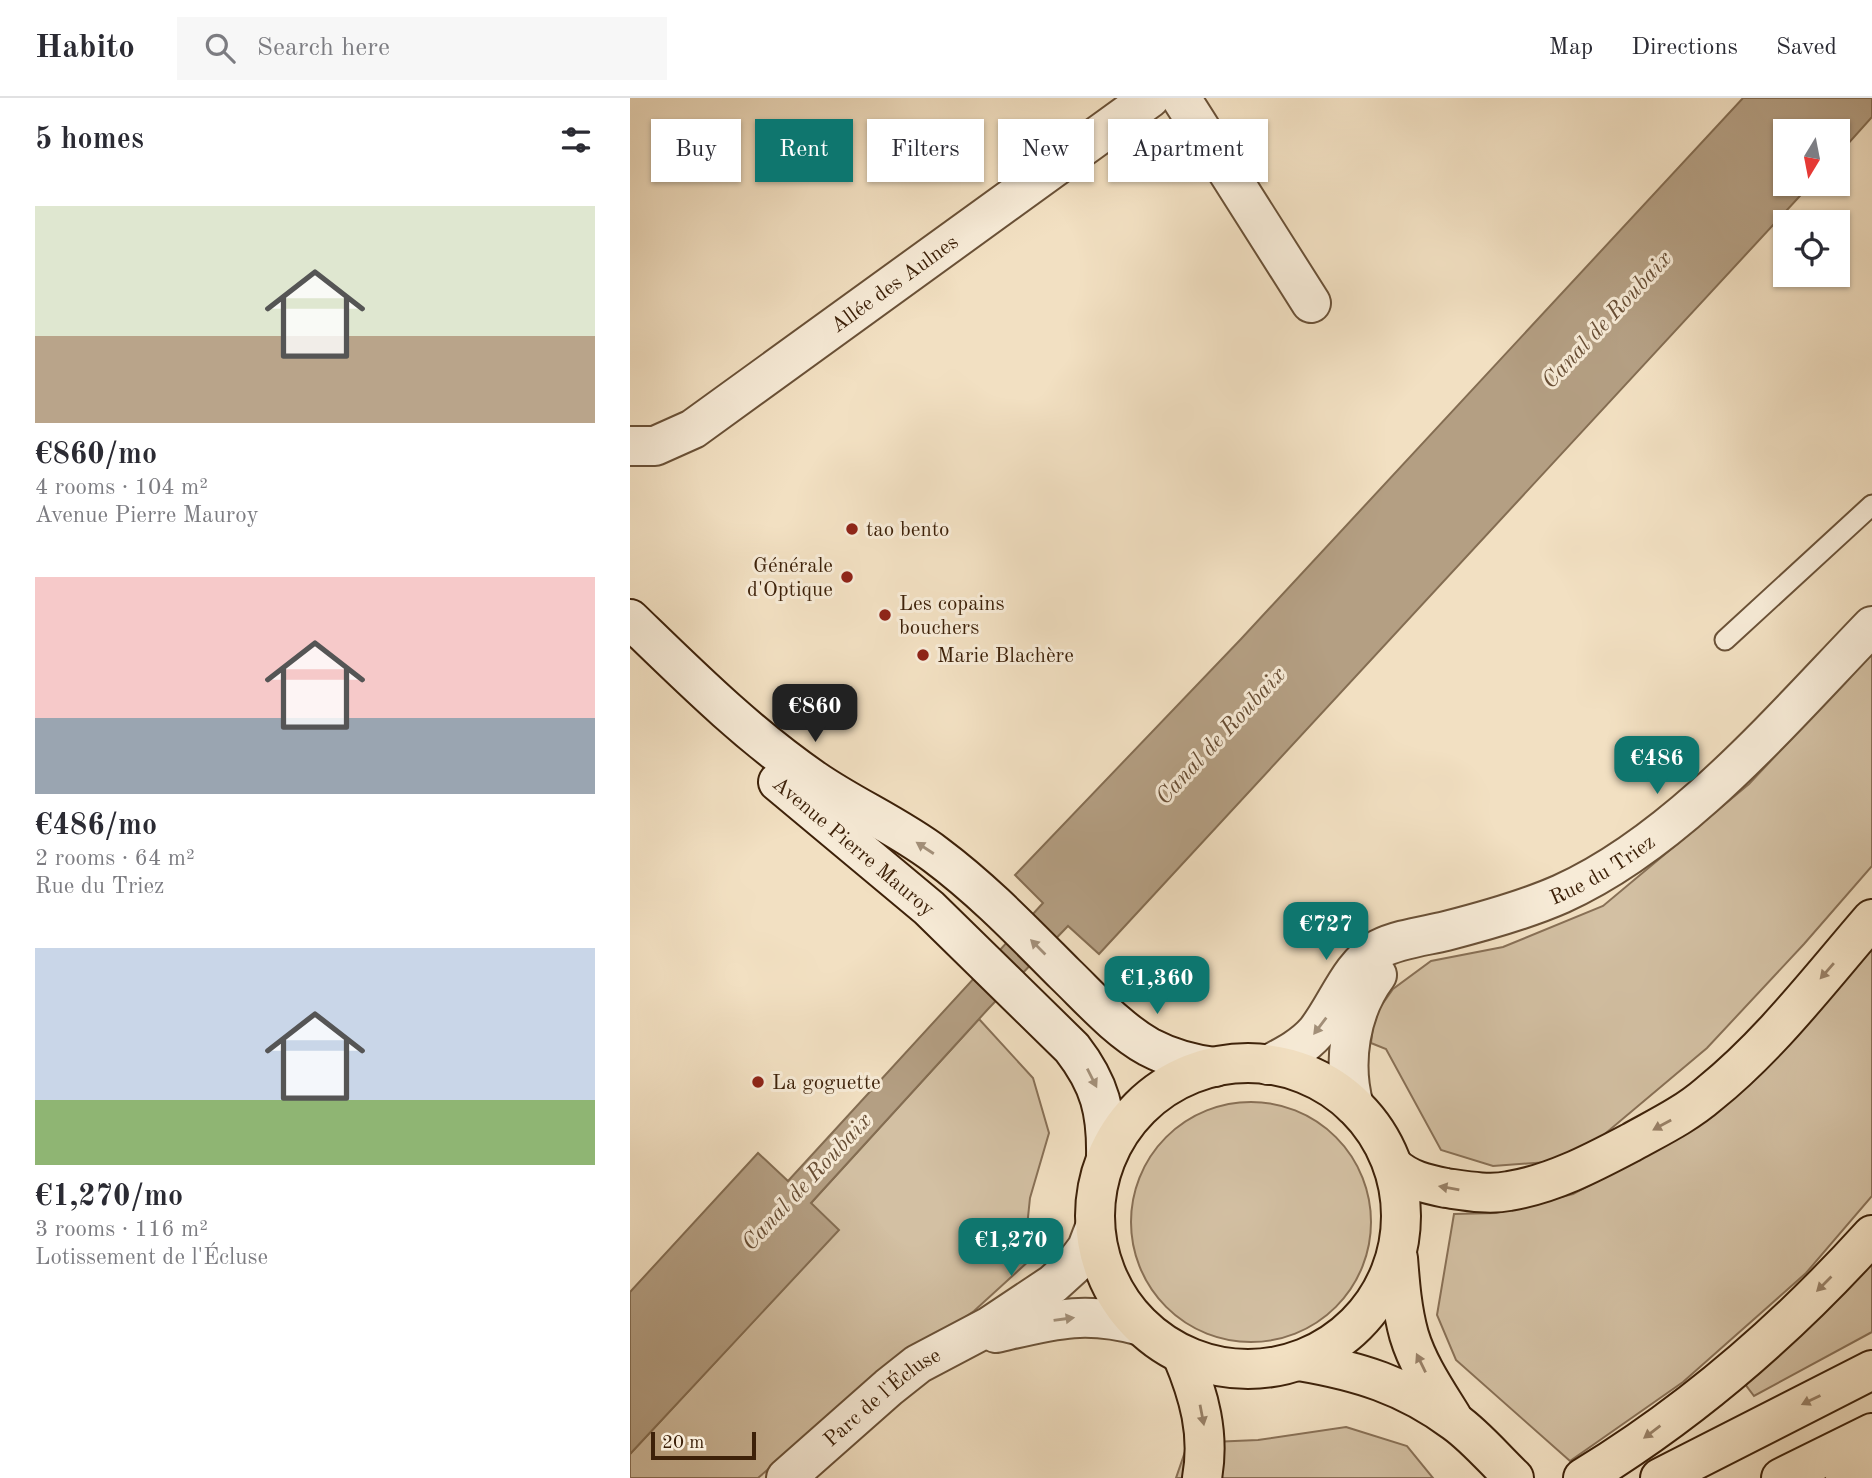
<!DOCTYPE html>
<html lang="en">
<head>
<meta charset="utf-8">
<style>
	:root { --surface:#fff; --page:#f7f7f7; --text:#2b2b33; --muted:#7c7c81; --line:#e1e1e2; --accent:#0f766e }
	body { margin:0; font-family:"Old Standard TT",serif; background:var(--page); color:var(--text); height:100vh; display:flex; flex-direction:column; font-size:26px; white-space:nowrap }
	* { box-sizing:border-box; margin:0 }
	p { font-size:23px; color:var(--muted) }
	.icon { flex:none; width:38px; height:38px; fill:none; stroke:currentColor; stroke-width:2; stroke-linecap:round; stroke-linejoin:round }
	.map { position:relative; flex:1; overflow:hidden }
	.details { display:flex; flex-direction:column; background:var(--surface); width:630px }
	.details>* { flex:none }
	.top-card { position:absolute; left:21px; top:21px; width:665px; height:63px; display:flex; gap:14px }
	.needle { width:46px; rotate:190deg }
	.controls { position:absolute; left:1143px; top:21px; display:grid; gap:14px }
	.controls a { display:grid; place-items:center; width:77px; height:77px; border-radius:0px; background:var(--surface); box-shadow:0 2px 5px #0004; font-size:35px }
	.scale { position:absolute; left:21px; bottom:18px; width:105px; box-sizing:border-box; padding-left:7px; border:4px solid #3d2109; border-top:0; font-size:19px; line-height:24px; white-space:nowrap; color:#3d2109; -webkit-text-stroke:5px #f7ebd7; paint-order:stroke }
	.price { position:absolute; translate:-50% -60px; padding:0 16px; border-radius:14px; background:var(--accent); color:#fff; font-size:23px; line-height:46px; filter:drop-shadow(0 2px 4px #0008) }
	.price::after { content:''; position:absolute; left:50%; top:42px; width:21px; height:16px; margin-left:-10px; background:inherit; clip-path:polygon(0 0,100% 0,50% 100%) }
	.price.selected { background:#222; color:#fff }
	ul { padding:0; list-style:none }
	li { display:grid; align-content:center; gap:14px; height:371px; padding:0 35px }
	li span { display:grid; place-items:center; height:217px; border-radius:0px; color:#555 }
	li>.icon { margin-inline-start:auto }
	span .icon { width:126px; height:126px; fill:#fffc; stroke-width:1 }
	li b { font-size:30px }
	h2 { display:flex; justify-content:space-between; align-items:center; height:84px; padding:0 35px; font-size:30px }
	.pill { padding:0 24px; border-radius:0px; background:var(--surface); box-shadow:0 2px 5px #0004; font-size:24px; line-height:63px }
	.pill.selected { background:var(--accent); color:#fff }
	header { display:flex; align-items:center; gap:42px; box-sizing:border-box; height:98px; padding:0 35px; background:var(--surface); border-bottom:2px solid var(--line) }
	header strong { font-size:33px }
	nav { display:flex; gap:38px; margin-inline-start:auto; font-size:24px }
	.search { width:490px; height:63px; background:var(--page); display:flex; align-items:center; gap:18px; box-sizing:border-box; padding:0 24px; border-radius:0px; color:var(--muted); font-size:26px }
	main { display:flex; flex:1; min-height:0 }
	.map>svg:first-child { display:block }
	.green { fill:#d3c0a3; stroke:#887056; stroke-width:2 }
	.water { fill:#b49f83; stroke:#846d52; stroke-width:2 }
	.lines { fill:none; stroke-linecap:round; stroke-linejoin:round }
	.service-casing { stroke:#6a5137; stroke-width:23 }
	.minor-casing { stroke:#6a5137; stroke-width:42 }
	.tertiary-casing { stroke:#6a5137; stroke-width:42 }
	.secondary-casing { stroke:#3d2109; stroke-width:42 }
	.primary-casing { stroke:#3d2109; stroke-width:42 }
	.trunk-casing { stroke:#3d2109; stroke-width:42 }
	.service { stroke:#f7ebd7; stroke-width:19 }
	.minor { stroke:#f7ebd7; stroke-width:38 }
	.tertiary { stroke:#f7ebd7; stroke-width:38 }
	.secondary { stroke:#f7ebd7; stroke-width:38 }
	.primary { stroke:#f2e0c2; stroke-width:38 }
	.trunk { stroke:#f2e0c2; stroke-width:38 }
	.oneway { fill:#a3907a }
	.oneway2 { fill:#988066 }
	.poi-dot { fill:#8f2418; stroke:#f7ebd7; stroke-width:2.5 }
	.labels { text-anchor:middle; stroke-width:6; stroke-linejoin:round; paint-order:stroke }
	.street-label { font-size:21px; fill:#3d2109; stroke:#f7ebd7 }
	.poi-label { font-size:21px; fill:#3d2109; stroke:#f7ebd7; text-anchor:start }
	.water-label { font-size:23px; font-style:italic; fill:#674d34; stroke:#f7ebd7 }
</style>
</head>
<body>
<header>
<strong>Habito</strong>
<div class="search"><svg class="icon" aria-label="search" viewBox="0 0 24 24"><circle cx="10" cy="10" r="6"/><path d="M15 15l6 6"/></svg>Search here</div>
<nav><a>Map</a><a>Directions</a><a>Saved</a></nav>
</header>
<main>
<section class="details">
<h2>5 homes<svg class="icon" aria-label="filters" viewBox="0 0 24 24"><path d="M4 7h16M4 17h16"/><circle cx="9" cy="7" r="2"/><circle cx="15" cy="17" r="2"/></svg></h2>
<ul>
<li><span style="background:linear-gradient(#dfe7d0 60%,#b9a48a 0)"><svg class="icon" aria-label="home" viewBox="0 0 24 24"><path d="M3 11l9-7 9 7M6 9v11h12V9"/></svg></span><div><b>€860/mo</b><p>4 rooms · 104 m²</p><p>Avenue Pierre Mauroy</p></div></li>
<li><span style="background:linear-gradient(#f6c9c9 65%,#9aa5b1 0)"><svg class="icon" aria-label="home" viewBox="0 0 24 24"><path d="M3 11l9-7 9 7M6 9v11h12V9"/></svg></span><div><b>€486/mo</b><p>2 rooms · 64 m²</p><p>Rue du Triez</p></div></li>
<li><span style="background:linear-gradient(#c9d6e8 70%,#8fb573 0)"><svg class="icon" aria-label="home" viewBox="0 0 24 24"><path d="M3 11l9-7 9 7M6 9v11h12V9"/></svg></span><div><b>€1,270/mo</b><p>3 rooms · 116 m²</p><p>Lotissement de l'Écluse</p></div></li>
</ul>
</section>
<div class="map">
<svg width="1242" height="1380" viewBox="0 0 1242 1380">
	<rect width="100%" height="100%" fill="#f2e0c2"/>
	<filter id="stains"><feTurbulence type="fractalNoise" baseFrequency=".00286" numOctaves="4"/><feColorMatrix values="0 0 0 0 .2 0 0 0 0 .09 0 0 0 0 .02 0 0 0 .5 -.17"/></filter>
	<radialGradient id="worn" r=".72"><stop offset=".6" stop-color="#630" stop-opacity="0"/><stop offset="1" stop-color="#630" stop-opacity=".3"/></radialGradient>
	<g class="green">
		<path d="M1242 555V768L1174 846 1077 950 970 1040 918 1064 863 1068 811 1052 756 951 741 945 744 918 763 891 801 863 873 849 973 808 1119 686Z"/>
		<path d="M1242 851V1098L1176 1175 1053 1284 940 1363 826 1262 807 1217 824 1116 866 1115 943 1096 1044 1043 1159 947Z"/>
		<path d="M349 921 403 980 419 1035 400 1100 395 1148 401 1161 344 1213 222 1299 128 1380H0V1356L208 1132 180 1106Z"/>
		<circle cx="621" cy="1124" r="120"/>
		<path d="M1242 1160V1234L1124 1298 1115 1286Z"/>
		<path d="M716 1329 777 1348 803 1380H546L558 1345 628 1342Z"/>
	</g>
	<path class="water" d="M1113 0H1242V19L1208 57V33H1155V86H1181L469 856 438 828 359 910 181 1105 209 1132 0 1356V1194L128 1055 158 1083 413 805 385 777 611 541Z"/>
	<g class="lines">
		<defs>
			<path id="service" d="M1095 542 1242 407"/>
			<g id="minor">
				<path d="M551 0 681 205"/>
				<path id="s1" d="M0 348H25L63 331 520 0"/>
				<path d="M366 1235C422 1222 454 1212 511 1228"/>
				<path id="s2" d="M156 1380 259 1289 288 1266 360 1228 423 1186 445 1166 457 1150 465 1129"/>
			</g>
			<g id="tertiary">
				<path id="s3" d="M638 967C655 958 673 949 686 934 707 908 719 868 749 851 769 841 795 838 816 833 855 823 895 812 931 796 1049 743 1153 620 1242 528"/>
				<path d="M724 1008C712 965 720 913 747 877"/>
			</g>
			<g id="secondary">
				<path d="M0 521C59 578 116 635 184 682 223 709 268 728 306 757 353 792 394 835 435 876 461 901 487 931 519 949 540 960 561 966 585 969"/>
				<path d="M148 684 299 810 442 950C470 986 477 1014 476 1060"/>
			</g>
			<g id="primary">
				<circle cx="618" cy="1118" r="153"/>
				<path d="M768 1160C770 1186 772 1212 779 1237 788 1267 806 1293 822 1319"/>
				<path d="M669 1263C728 1273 775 1287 825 1324 846 1339 865 1362 884 1380"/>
			</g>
			<g id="trunk">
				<path d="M763 1068C778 1082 796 1086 816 1090 837 1093 859 1097 879 1093 923 1086 964 1064 1002 1044 1029 1029 1056 1016 1079 996 1141 946 1190 881 1242 821"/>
				<path d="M552 1257C569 1297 580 1336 572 1380"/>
				<path d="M953 1380C1060 1315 1158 1230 1242 1137"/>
				<path d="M1030 1380 1242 1272"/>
				<path d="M1151 1380 1242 1335"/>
				<path d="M1215 1380 1242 1362"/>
			</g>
		</defs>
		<use href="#service" class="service-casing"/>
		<use href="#minor" class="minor-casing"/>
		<use href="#tertiary" class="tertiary-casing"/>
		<use href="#secondary" class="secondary-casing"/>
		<use href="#primary" class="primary-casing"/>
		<use href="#trunk" class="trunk-casing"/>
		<use href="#service" class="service"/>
		<use href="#minor" class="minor"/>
		<use href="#tertiary" class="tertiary"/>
		<use href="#secondary" class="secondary"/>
		<use href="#primary" class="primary"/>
		<use href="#trunk" class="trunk"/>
	</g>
	<defs><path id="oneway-solid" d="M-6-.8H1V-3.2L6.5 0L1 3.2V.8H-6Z" transform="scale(1.75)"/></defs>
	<g class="oneway">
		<use href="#oneway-solid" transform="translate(295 750) rotate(-147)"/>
		<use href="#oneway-solid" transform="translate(408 849) rotate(-135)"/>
		<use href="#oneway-solid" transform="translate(690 928) rotate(127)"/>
		<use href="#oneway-solid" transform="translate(462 980) rotate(63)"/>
		<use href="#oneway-solid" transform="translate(434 1221) rotate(-8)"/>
	</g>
	<g class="oneway2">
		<use href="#oneway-solid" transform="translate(1197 873) rotate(131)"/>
		<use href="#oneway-solid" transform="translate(1032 1027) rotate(151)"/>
		<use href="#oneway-solid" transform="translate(819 1090) rotate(-170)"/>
		<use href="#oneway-solid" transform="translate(1194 1186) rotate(135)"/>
		<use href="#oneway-solid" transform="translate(791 1265) rotate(-116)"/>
		<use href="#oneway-solid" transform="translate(1181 1302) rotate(154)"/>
		<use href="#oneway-solid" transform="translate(572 1317) rotate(79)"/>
		<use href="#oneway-solid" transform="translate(1022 1334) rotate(143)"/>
	</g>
	<g class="poi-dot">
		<circle cx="222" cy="431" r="7"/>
		<circle cx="217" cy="479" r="7"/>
		<circle cx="255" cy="517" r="7"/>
		<circle cx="293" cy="557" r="7"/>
		<circle cx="128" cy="984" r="7"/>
	</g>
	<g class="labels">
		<g class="street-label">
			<text dy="7" stroke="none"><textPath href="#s1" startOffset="315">Allée des Aulnes</textPath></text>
			<text transform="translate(224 748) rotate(40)" y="7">Avenue Pierre Mauroy</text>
			<text dy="7" stroke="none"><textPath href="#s3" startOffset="402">Rue du Triez</textPath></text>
			<text dy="7" stroke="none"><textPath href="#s2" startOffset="126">Parc de l'Écluse</textPath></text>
		</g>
		<g class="poi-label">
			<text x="236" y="438">tao bento</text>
			<text x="203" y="474" text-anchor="end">Générale<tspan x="203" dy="24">d'Optique</tspan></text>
			<text x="269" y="512">Les copains<tspan x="269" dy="24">bouchers</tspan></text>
			<text x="307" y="564">Marie Blachère</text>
			<text x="142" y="991">La goguette</text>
		</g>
		<g class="water-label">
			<text transform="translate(976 221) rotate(-47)" y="8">Canal de Roubaix</text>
			<text transform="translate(590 637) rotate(-47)" y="8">Canal de Roubaix</text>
			<text transform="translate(176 1083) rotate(-47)" y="8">Canal de Roubaix</text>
		</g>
	</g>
	<rect width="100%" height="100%" filter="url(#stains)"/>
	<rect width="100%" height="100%" fill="url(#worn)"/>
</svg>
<div class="controls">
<a><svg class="needle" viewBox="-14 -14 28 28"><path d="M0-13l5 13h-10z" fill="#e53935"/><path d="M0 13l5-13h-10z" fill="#7c7c81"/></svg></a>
<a><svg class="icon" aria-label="locate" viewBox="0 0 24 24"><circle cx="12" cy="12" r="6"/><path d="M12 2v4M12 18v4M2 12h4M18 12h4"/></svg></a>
</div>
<div class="scale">20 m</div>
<b class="price selected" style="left:185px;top:646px">€860</b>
<b class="price" style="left:1027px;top:698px">€486</b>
<b class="price" style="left:696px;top:864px">€727</b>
<b class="price" style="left:527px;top:918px">€1,360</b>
<b class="price" style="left:381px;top:1180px">€1,270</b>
<div class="top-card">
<a class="pill">Buy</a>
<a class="pill selected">Rent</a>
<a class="pill">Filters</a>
<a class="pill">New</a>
<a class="pill">Apartment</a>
</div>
</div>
</main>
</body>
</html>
